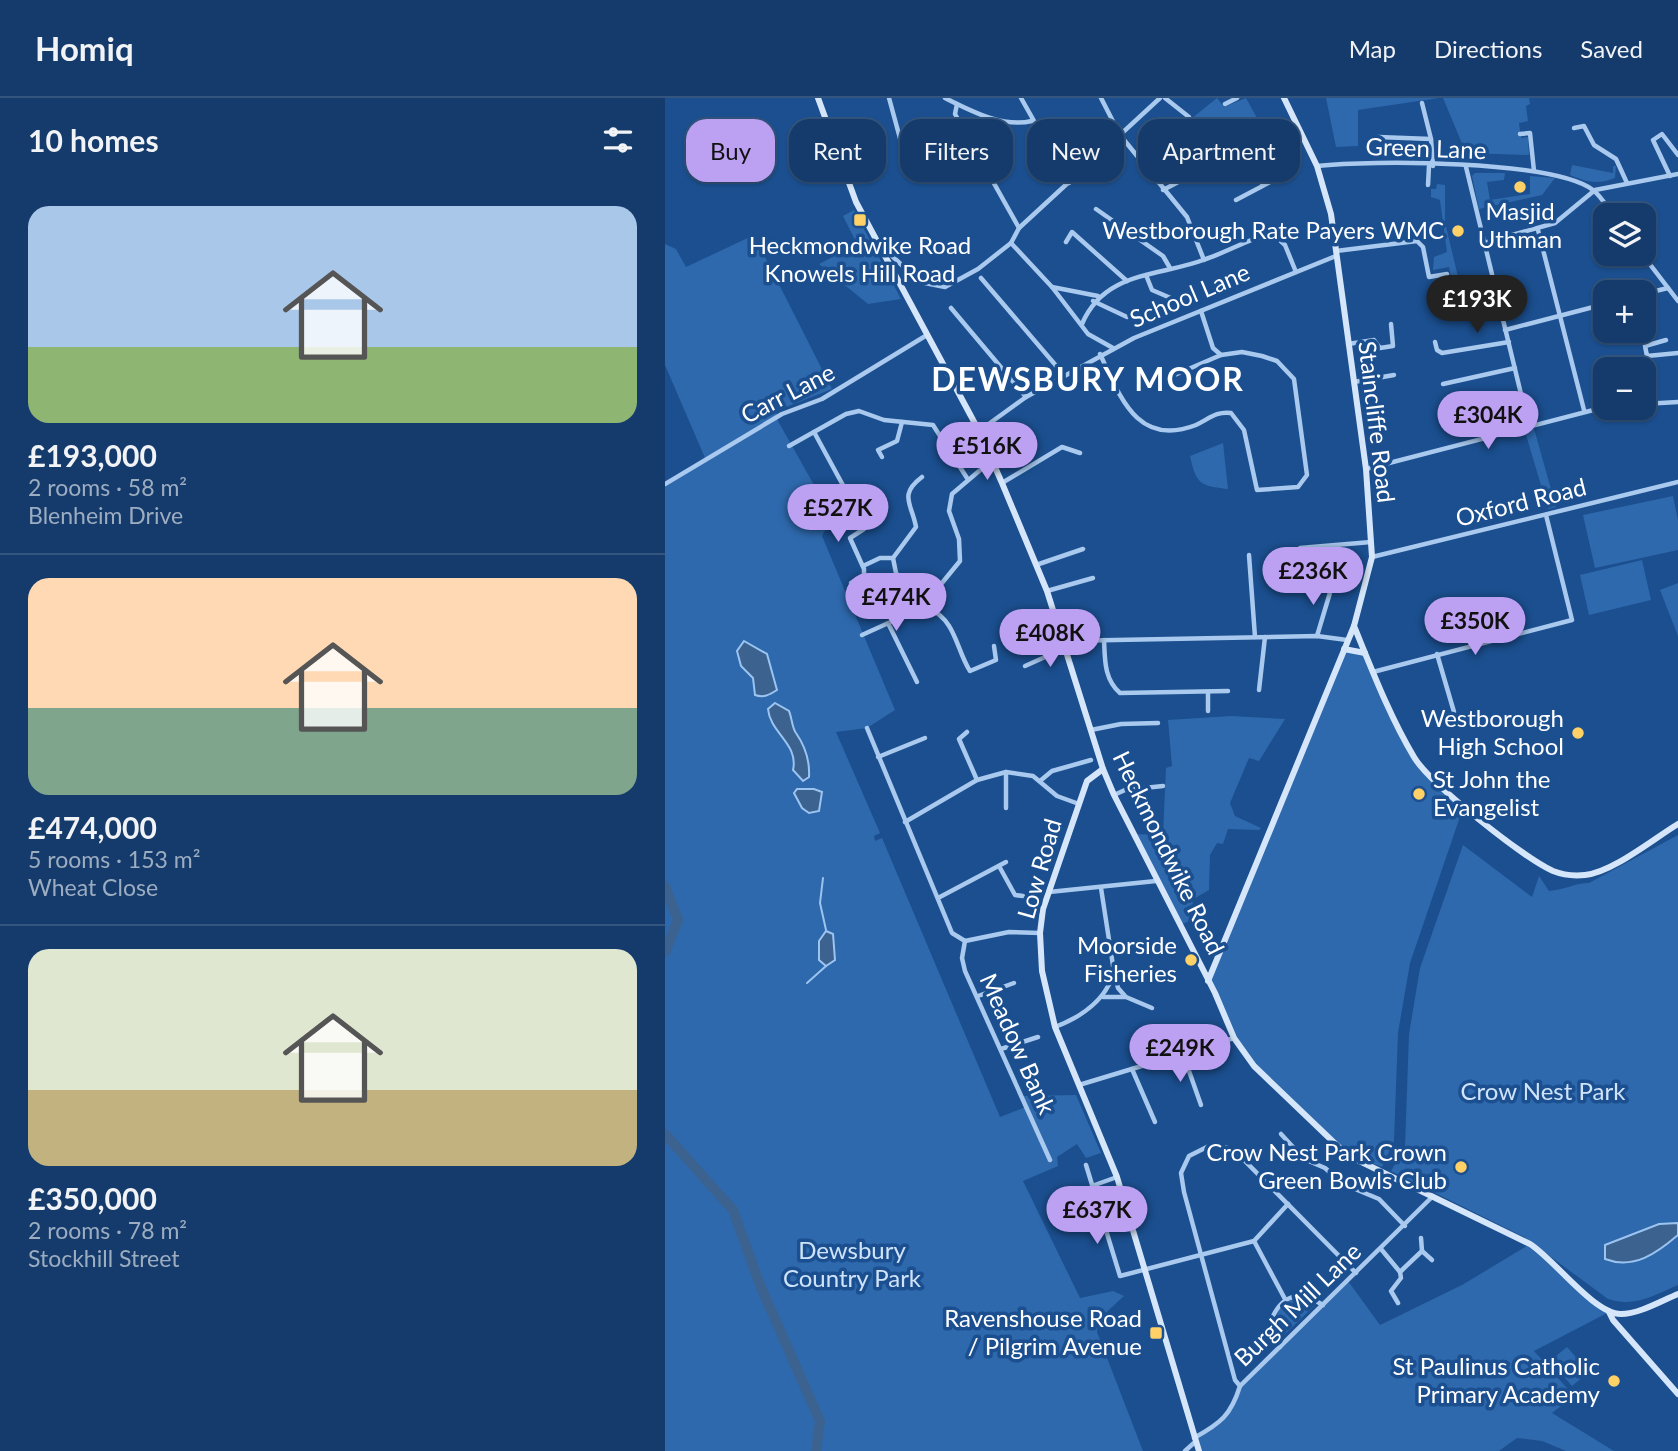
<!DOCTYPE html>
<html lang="en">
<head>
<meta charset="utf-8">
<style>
	:root { --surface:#143b6b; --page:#1d4271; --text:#f1f3f6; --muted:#9dadc1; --line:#33557e; --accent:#bca0f2 }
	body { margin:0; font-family:Lato,sans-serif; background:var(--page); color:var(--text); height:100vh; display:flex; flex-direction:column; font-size:26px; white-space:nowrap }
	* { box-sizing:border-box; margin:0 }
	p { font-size:23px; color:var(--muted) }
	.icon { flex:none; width:38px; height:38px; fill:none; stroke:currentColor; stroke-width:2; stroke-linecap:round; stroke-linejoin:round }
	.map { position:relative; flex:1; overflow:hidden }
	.drawer { display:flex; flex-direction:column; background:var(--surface); width:665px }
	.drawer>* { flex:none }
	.top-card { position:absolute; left:21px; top:21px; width:665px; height:63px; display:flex; gap:14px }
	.fabs { position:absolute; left:928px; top:105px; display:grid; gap:14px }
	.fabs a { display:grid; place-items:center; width:63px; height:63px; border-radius:14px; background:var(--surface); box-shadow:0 2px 5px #0004,0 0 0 2px var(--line); font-size:35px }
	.price { position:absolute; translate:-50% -60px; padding:0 16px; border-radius:24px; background:var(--accent); color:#111; font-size:23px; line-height:46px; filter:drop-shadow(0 2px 4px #0008) }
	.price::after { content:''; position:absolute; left:50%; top:42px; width:21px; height:16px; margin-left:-10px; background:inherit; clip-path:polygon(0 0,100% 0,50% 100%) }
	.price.on { background:#222; color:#fff }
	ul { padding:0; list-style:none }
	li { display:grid; align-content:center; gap:14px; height:371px; padding:0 28px }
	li+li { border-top:2px solid var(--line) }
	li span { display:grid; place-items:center; height:217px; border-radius:21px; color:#555 }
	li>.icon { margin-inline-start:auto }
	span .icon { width:126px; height:126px; fill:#fffc; stroke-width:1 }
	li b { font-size:30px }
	h2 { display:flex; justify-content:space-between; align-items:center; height:84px; padding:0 28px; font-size:30px }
	.chip { padding:0 24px; border-radius:21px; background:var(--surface); box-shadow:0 2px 5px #0004,0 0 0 2px var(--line); font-size:24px; line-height:63px }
	.chip.on { background:var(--accent); color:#111 }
	header { display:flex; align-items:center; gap:42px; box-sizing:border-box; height:98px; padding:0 35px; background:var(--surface); border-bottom:2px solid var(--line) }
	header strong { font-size:33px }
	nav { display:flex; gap:38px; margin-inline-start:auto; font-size:24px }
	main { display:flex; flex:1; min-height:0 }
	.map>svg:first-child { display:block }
	.green { fill:#2e69ad }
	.water { fill:#3c6290; stroke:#9cc4f0; stroke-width:2 }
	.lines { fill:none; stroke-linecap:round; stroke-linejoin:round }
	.stream { stroke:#9cc4f0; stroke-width:2 }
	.river { stroke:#3c6290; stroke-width:10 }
	.street { stroke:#a9c9ee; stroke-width:4.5 }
	.secondary { stroke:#d6e6fa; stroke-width:6 }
	.poi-dot { fill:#ffd166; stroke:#1b4f8f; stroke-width:2.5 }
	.labels { text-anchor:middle; stroke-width:7; stroke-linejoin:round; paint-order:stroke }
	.street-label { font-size:24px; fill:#fff; stroke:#1b4f8f }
	.poi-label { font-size:24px; fill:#fff; stroke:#1b4f8f; text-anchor:end }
	.park-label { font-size:24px; fill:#cfe3fa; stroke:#1b4f8f }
	.district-label { font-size:32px; font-weight:bold; letter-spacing:2px; fill:#fff; stroke:#1b4f8f }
</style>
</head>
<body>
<header>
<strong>Homiq</strong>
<nav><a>Map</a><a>Directions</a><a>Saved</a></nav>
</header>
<main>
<section class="drawer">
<h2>10 homes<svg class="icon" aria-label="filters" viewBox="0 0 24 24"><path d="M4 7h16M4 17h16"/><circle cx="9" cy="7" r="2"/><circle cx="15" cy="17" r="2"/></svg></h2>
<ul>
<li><span style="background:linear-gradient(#a9c7e8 65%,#8fb573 0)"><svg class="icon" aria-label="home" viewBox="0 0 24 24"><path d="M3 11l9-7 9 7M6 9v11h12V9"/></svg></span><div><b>£193,000</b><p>2 rooms · 58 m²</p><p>Blenheim Drive</p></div></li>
<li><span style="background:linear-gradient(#ffd9b3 60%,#7fa58c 0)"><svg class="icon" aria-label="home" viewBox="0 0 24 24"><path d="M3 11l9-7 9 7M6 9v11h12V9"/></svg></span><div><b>£474,000</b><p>5 rooms · 153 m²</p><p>Wheat Close</p></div></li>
<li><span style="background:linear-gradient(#dfe7d0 65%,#c2b280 0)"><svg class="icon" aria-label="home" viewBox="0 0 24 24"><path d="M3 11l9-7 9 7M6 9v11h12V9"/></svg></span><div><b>£350,000</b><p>2 rooms · 78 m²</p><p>Stockhill Street</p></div></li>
</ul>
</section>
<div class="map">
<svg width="1013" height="1353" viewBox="0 0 1013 1353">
	<rect width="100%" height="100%" fill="#1b4f8f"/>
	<g class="green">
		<path d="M552 0 559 9 581 0 599 33 539 63 529 53 526 21Z"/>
		<path d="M661 0H774L693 12V48L671 49Z"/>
		<path d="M778 0H864L865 6 861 8 863 23 854 25 856 40 863 39 864 57 801 55Z"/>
		<path d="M907 67 948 75V68H951L950 80C933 87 921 84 905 77Z"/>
		<path d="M810 75H840L839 82 822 84 825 102 865 96V78L890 80 877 97 814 111 807 78Z"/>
		<path d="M772 86 780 87V124L793 179 786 180 784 169 768 172 769 159 782 154 775 102 766 99V91H771Z"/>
		<path d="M189 112 236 201 203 206 154 166 192 146 178 118Z"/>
		<path d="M89 137 167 291 111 313 113 323 167 419 157 438 230 612 202 630 171 634 215 735 209 738 210 743 217 740 335 1019 363 1008 358 998 411 997 436 1055 421 1060 412 1046 392 1059 393 1068 358 1083 415 1200 448 1193 459 1198 433 1222 432 1234 478 1353H0V386L40 360 0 267V146L11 151 21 169Z"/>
		<path d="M868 327 891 409 883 411 859 330Z"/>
		<path d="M558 345 563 391C535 388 531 386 525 358Z"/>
		<path d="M1008 398 1013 422V452L930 470 918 417Z"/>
		<path d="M977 462 986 502 924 517 915 477Z"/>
		<path d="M1013 485V538L995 492Z"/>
		<path d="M679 551 700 555 749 659 799 707 745 865 733 935 729 1043 717 1069 682 1057 589 968 569 940 543 883Z"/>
		<path d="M566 618 620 621 594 663 584 660 565 705 570 718 596 730 594 732 563 731 558 746 552 745 545 757 544 792 527 802 531 820 515 827 468 736 498 737 501 670 507 668 503 622Z"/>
		<path d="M1013 737V1187C989 1197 969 1210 943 1201L859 1139 726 1073 740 1049 744 936 755 870 798 747 867 799 874 778 884 793C899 792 910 785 924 785Z"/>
		<path d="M865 1146 944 1214 869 1253 909 1298 887 1315 949 1353H901L877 1343 852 1340 834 1353H534L528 1340C556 1326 566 1318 575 1288L683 1183 715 1227 797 1187Z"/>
		<path d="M631 1199 651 1206 616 1240C606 1221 612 1207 631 1199Z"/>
		<path d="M902 1249 924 1274 907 1288 885 1263Z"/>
	</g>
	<g class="water">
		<path d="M79 543 102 556 112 592C104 597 99 600 90 597L88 580 76 568 72 553Z"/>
		<path d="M110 605 124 613C127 620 127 630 131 635 140 648 145 662 144 679L138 683 128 672C134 646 105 635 103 611Z"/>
		<path d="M132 691H149L157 694 154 713 144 715 137 710 129 695Z"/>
		<path d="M161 833 168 836 170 862 161 868 154 862V843Z"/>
		<path d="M1013 1125V1137C992 1155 969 1172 940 1161V1147L994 1126Z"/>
	</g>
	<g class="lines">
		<g class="stream">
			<path d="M158 780 155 805 161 832"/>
			<path d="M142 885 161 868"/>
		</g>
		<g class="river">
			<path d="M0 788 13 822 0 854"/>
			<path d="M0 1036 68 1112 95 1187 155 1323 151 1353"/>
		</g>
		<g class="street">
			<path d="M224 0 242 66"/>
			<path d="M280 0C306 13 338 30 367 23"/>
			<path d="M356 0 404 85"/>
			<path d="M436 0 455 37 522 119 539 162"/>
			<path d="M500 0 524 19 528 56 538 70"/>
			<path d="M757 5 766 41 768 68"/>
			<path d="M292 6 290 16 354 130"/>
			<path d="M560 6 572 0"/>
			<path d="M909 30 919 28 929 47 951 61 962 85"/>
			<path d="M855 36 865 35 869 73"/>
			<path d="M713 39 766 41"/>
			<path d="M581 52 598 87"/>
			<path d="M652 68C706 62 888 62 928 92 936 98 942 109 948 117"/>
			<path d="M801 69 864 329"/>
			<path d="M1005 78 988 42 997 36 1013 57"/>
			<path d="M763 87 764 68"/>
			<path d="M498 92 538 71H547L602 40 634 30"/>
			<path d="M571 102 622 75"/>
			<path d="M431 111 498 158 505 170"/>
			<path d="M873 132 919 312"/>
			<path d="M401 144 407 134 462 183"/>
			<path d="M346 145 387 189 423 236 448 250"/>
			<path d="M819 145 890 125 930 92 1013 76"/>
			<path d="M671 153 752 143 758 149 764 179 782 176"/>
			<path d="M218 156 226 157 255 184 280 189 313 171 346 145 354 130 495 0"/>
			<path d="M977 156 1013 203"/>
			<path d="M481 177 487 192 515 204"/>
			<path d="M316 180 393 270 396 279"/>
			<path d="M387 189 433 198"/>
			<path d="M978 196 1003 190"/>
			<path d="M428 203 462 219"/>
			<path d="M286 210 361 299"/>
			<path d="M417 226C440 172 495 179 541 161 564 153 584 141 607 135L620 147 631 174"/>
			<path d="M840 232 940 206"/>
			<path d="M1001 242 980 248 982 258 1013 255"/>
			<path d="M770 244 772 252 777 255 844 244"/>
			<path d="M683 246 709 242 715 250 728 248 726 226"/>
			<path d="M435 256C455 298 472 350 531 327 544 321 551 313 566 315L579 332 592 392 633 389 642 377 629 281 612 263 597 258 577 254 556 257 548 250 536 213"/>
			<path d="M505 279 556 257"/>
			<path d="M689 284 729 277"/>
			<path d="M778 286 850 270"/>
			<path d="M978 306 1013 304"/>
			<path d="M314 333 361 299 469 240 671 158"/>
			<path d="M149 334 180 391"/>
			<path d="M124 348 181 316 194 313 219 322 268 327 302 380"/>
			<path d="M217 359 213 352 232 343 237 324"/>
			<path d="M701 371 940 309"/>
			<path d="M337 385 397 349 415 355"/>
			<path d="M0 386 117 316 157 301 262 237"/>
			<path d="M635 450 706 444"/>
			<path d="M584 457 590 539"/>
			<path d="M707 459 1013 384"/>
			<path d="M371 467 418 451"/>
			<path d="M198 468 215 460H228"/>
			<path d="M648 476 670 478 652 538"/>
			<path d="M186 485 199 477V471L185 440 199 431"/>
			<path d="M382 493 428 480"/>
			<circle cx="259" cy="507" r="6"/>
			<path d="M263 502 295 463 294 441 284 413 287 396 327 362"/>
			<path d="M255 503 231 475 228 460 251 429C247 406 233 397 257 379"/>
			<path d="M265 511C291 523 291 551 305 573L331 562 329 548"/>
			<path d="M223 525 252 584"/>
			<path d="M197 537 254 511"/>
			<path d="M439 542C440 562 439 581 455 595L563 593"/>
			<path d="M398 543 652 538 682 542"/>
			<path d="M354 548 394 530"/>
			<path d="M772 556 789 614"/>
			<path d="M360 568 400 550"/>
			<path d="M708 574 907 522 881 417"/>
			<path d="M594 592 600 539"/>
			<path d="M543 594V613"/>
			<path d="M202 630 287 835 300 843 344 834 375 835"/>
			<path d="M426 632 456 626 493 625"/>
			<path d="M302 634 294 641 312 682"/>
			<path d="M213 659 260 640"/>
			<path d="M341 674V710"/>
			<path d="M375 683 387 673 426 662"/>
			<path d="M449 697 460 692 498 688"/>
			<path d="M240 724 312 682 341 674 368 678 392 698 414 706"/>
			<path d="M334 768 350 797 358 798"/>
			<path d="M384 794 491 783"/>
			<path d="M273 800 341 764"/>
			<path d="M300 843 297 860 300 873 385 1062"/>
			<path d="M449 875 453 890 460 898"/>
			<path d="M313 898 349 885"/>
			<path d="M438 899H461L487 910"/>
			<path d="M390 929C416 919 441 902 449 874L436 790"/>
			<path d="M336 951 373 939"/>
			<path d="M518 956 536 1007"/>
			<path d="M467 971 490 1024"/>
			<path d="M414 987 569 940"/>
			<path d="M616 1036 639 1061 660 1070 678 1086 714 1101 740 1128"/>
			<path d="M421 1067 455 1178 589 1143 623 1106"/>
			<path d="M427 1088 452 1079"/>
			<path d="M692 1091 698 1082"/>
			<path d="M589 1143 620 1201"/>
			<path d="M716 1151 735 1174 757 1153 756 1140"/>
			<path d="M757 1153 767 1162"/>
			<path d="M733 1205 726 1193 736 1180 735 1174"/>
			<path d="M615 1249 608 1218C620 1194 637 1194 658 1207"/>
			<path d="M575 1288 570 1282 519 1094 516 1075 524 1058 548 1046 569 1052 691 1175"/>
			<path d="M529 1340C556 1325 566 1317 575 1288L767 1099"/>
			<path d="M520 1353 530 1344"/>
		</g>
		<g class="secondary">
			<path d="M153 0 191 104 314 333 337 385 382 493 438 671 449 697 550 895 569 940 589 968 682 1057 865 1146C890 1162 929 1216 956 1216 974 1216 996 1203 1013 1196"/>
			<path d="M689 528C707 572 725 619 749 659 765 686 859 760 888 773 898 777 910 778 920 777 948 774 988 741 1013 726"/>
			<path d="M679 551 700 555"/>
			<path d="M438 671 422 683 378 811 375 835 377 873 390 929 452 1079 534 1353"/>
			<path d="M543 883 689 528 707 459 701 371 666 116 652 68 619 0"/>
			<path d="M944 1214 948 1222 1013 1296"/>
		</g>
	</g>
	<g class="poi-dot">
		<circle cx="855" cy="89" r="7"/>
		<rect x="188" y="115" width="14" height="14" rx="3.5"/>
		<circle cx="793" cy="133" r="7"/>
		<circle cx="913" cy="635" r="7"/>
		<circle cx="754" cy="696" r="7"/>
		<circle cx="526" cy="862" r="7"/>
		<circle cx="796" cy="1069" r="7"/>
		<rect x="484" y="1228" width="14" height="14" rx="3.5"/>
		<circle cx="949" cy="1283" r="7"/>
	</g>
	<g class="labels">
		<g class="street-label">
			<text transform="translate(761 51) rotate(2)" y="8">Green Lane</text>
			<text transform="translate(525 198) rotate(-23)" y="8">School Lane</text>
			<text transform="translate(123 296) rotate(-27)" y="8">Carr Lane</text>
			<text transform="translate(711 324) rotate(83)" y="8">Staincliffe Road</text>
			<text transform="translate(856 405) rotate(-14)" y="8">Oxford Road</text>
			<text transform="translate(503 755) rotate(64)" y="8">Heckmondwike Road</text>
			<text transform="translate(375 771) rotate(-74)" y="8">Low Road</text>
			<text transform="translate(352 946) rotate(66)" y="8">Meadow Bank</text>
			<text transform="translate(633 1207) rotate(-44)" y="8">Burgh Mill Lane</text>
		</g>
		<g class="poi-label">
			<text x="855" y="122" text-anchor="middle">Masjid<tspan x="855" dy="28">Uthman</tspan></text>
			<text x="779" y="141">Westborough Rate Payers WMC</text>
			<text x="195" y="156" text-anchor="middle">Heckmondwike Road<tspan x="195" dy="28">Knowels Hill Road</tspan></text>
			<text x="899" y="629">Westborough<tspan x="899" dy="28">High School</tspan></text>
			<text x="768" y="690" text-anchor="start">St John the<tspan x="768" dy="28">Evangelist</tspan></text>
			<text x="512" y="856">Moorside<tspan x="512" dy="28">Fisheries</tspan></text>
			<text x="782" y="1063">Crow Nest Park Crown<tspan x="782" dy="28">Green Bowls Club</tspan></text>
			<text x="477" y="1229">Ravenshouse Road<tspan x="477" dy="28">/ Pilgrim Avenue</tspan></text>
			<text x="935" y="1277">St Paulinus Catholic<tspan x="935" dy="28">Primary Academy</tspan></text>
		</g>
		<g class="park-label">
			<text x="878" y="1002">Crow Nest Park</text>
			<text x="187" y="1161">Dewsbury<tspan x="187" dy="28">Country Park</tspan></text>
		</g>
		<g class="district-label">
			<text x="423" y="293">DEWSBURY MOOR</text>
		</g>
	</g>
</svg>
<div class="fabs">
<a><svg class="icon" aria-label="layers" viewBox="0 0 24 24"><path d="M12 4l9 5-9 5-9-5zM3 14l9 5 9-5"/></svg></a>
<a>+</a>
<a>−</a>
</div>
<b class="price on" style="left:812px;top:237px">£193K</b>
<b class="price" style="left:823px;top:353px">£304K</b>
<b class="price" style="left:322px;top:384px">£516K</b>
<b class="price" style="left:173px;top:446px">£527K</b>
<b class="price" style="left:648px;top:509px">£236K</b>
<b class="price" style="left:231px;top:535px">£474K</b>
<b class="price" style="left:810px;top:559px">£350K</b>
<b class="price" style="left:385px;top:571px">£408K</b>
<b class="price" style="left:515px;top:986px">£249K</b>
<b class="price" style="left:432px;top:1148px">£637K</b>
<div class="top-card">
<a class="chip on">Buy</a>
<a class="chip">Rent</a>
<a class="chip">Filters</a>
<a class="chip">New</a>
<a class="chip">Apartment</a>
</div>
</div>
</main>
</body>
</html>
